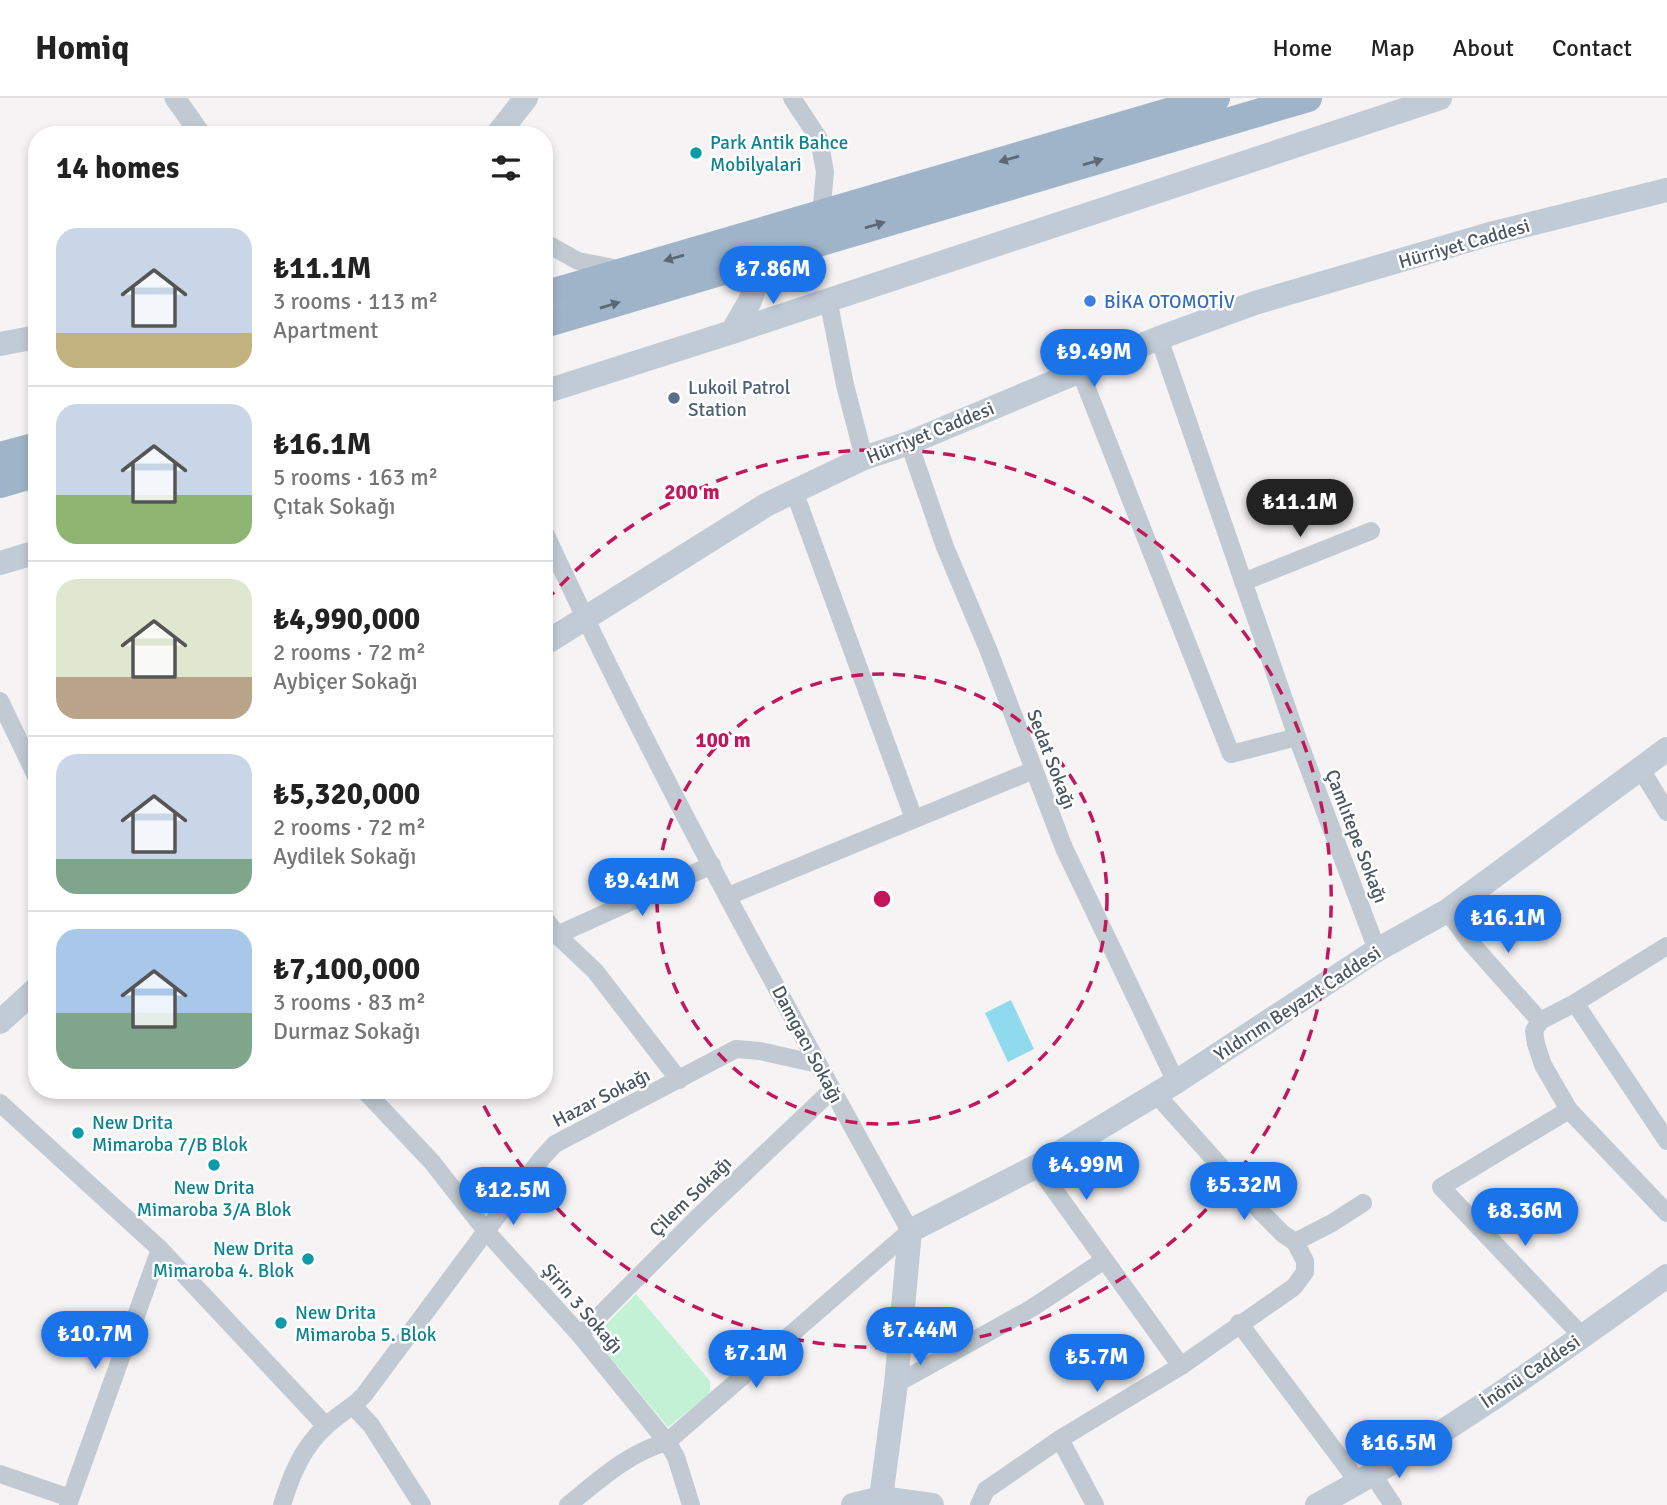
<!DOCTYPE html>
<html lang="en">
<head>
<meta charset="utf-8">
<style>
	:root { --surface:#fff; --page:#f2f2f2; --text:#222; --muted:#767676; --line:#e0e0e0; --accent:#1a73e8 }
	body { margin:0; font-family:Signika,sans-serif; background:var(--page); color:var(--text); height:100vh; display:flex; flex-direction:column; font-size:26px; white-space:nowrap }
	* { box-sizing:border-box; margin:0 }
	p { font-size:23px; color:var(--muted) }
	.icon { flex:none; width:38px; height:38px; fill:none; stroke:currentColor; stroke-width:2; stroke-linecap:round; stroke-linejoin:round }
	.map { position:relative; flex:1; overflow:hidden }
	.sheet { position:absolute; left:28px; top:28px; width:525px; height:973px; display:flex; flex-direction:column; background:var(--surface); border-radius:28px; box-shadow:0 4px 10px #0003 }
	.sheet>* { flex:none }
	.price { position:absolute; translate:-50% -60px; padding:0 16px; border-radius:24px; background:var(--accent); color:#fff; font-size:23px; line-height:46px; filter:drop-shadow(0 2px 4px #0008) }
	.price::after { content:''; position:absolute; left:50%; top:42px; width:21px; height:16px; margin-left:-10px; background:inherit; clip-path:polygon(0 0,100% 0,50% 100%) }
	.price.current { background:#222; color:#fff }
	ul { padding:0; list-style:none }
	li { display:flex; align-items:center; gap:21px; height:175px; padding:0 28px }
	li+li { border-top:2px solid var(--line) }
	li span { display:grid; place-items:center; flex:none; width:196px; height:140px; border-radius:21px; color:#555 }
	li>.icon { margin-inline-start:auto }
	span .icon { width:84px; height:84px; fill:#fffc; stroke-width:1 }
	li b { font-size:30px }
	h2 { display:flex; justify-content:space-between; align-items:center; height:84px; padding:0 28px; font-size:30px }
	header { display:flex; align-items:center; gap:42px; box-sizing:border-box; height:98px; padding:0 35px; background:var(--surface); border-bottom:2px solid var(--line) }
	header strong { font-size:33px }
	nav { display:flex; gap:38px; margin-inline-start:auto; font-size:24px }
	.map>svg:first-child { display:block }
	.green { fill:#c3f1d5 }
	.water { fill:#90daee }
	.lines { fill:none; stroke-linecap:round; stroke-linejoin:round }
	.minor { stroke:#c1cad2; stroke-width:18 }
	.tertiary { stroke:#c1cad2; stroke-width:21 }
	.secondary { stroke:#c1cbd6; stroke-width:24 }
	.trunk { stroke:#9fb4c9; stroke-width:28 }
	.oneway { fill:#5b6976 }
	.ring { fill:none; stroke:#c2185b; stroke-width:3.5; stroke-dasharray:12 9 }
	.culture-dot { fill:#0f9aa8; stroke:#fff; stroke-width:2.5 }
	.shop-dot { fill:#3f7fe0; stroke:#fff; stroke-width:2.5 }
	.service-dot { fill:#5c6f8a; stroke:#fff; stroke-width:2.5 }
	.labels { text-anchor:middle; stroke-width:5; stroke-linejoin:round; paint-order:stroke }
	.culture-label { font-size:19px; fill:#0d838f; stroke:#fff; text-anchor:start }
	.street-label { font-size:19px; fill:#4a5661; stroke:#fff }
	.shop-label { font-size:19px; fill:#366cbe; stroke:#fff; text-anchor:start }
	.service-label { font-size:19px; fill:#4e5e75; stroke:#fff; text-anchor:start }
	.centre { fill:#c2185b; stroke:#fff; stroke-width:3.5 }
	.ring-label { font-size:21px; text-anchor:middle; font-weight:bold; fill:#c2185b; stroke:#fff; stroke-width:5; stroke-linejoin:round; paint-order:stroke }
</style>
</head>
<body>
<header>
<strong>Homiq</strong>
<nav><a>Home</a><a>Map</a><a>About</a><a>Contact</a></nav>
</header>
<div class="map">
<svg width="1667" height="1407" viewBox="0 0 1667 1407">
	<rect width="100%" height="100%" fill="#f5f3f3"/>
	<path class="green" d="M636 1196 710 1283V1293L707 1298 668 1329 600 1247 598 1235Z"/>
	<path class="water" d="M1011 902 1034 951 1008 964 985 915Z"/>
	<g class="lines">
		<g class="minor">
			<path d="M792 0 819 41 825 74 821 117"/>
			<path d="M544 144 578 163 619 171"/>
			<path d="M828 201 845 287 864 360"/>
			<path d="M1159 240 1297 639 1377 852"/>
			<path d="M1080 273 1231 656 1297 639"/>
			<path d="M909 345 945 449 988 551 1064 750 1176 984"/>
			<path d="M794 393 914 721"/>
			<path d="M544 433C655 672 783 903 910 1133L667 1344C629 1354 598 1383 568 1407"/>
			<path d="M1243 484 1371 433"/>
			<path d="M0 603 37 680"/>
			<path d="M1640 670 1667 714"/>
			<path d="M728 798 1034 672"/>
			<path d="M1447 813 1470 844 1540 923"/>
			<path d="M544 819 557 837 595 873 679 982"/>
			<path d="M557 837 712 767"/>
			<path d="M1575 905 1667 1043"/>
			<path d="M1540 923 1534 933 1536 946 1543 967 1569 1012 1667 1115"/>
			<path d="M1540 923 1575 905 1667 848"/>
			<path d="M364 992 432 1064 486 1133 580 1237 667 1344 676 1359 691 1407"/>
			<path d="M1156 996 1262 1115 1283 1136 1295 1144 1332 1125 1363 1105"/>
			<path d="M0 1005 160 1151 326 1328"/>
			<path d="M1569 1012 1441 1089 1582 1238"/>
			<path d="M1037 1068 1181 1268"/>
			<path d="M1239 1225 1359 1385"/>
			<path d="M580 1237 695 1122 832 992"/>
			<path d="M896 1286 1032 1210 1103 1163"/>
			<path d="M353 1308 371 1327 422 1407"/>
			<path d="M0 1376 70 1400"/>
			<path d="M1373 1377 1393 1407"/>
			<path d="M68 1407 160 1151"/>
			<path d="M282 1407C291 1378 302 1350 325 1329 337 1317 352 1310 364 1297L486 1133 542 1060 555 1046 736 951 760 953 818 966"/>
			<path d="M979 1407 986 1392 1060 1341"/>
			<path d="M1095 1407 1060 1341 1181 1268 1294 1189 1305 1174V1163L1295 1144"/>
		</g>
		<path class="tertiary" d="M175 0 201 37"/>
		<g class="secondary">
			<path d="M497 37 526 0"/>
			<path d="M732 234 750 203 766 159"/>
			<path d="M0 246 37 239"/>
			<path d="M544 294 732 234 1440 0"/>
			<path d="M0 465 37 454"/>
			<path d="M544 546 766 407 864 360 909 345 1159 240 1255 205 1490 136 1667 92"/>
			<path d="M0 924 37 890"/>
			<path d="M881 1400 896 1286 910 1133 1037 1068 1176 984 1377 852 1447 813 1667 651"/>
			<path d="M853 1407 881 1400 932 1407"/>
			<path d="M1317 1407C1440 1342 1554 1259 1667 1178"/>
		</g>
		<g class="trunk">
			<path d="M544 197 1216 0"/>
			<path d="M544 226 1308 0"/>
			<path d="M0 358 37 348"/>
			<path d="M0 386 37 375"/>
		</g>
	</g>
	<defs><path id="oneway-solid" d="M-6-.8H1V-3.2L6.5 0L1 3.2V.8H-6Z" transform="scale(1.75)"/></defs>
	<g class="oneway">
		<use href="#oneway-solid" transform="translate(1009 61) rotate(164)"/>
		<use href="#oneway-solid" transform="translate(1093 64) rotate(-16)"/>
		<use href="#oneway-solid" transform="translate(875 127) rotate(-16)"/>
		<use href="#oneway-solid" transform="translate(674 160) rotate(164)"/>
		<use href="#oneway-solid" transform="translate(610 207) rotate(-17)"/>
	</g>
	<g class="ring">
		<circle cx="882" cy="801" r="225"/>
		<path d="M546 503A449 449 0 1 1 477 994"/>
	</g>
	<g class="culture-dot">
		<circle cx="696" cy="55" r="7"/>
		<circle cx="78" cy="1035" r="7"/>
		<circle cx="214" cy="1067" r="7"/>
		<circle cx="308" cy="1161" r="7"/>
		<circle cx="281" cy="1225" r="7"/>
	</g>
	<circle class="shop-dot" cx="1090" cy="203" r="7"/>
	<circle class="service-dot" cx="674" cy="300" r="7"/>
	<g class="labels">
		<g class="culture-label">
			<text x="710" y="51">Park Antik Bahce<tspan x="710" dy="22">Mobilyalari</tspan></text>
			<text x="92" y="1031">New Drita<tspan x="92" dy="22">Mimaroba 7/B Blok</tspan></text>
			<text x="214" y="1096" text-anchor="middle">New Drita<tspan x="214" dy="22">Mimaroba 3/A Blok</tspan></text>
			<text x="294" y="1157" text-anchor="end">New Drita<tspan x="294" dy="22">Mimaroba 4. Blok</tspan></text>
			<text x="295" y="1221">New Drita<tspan x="295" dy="22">Mimaroba 5. Blok</tspan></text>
		</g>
		<g class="street-label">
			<text transform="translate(1464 145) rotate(-16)" y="7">Hürriyet Caddesi</text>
			<text transform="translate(930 334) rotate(-22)" y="7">Hürriyet Caddesi</text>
			<text transform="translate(1052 661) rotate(69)" y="7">Sedat Sokağı</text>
			<text transform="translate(1357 738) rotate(69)" y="7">Çamlıtepe Sokağı</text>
			<text transform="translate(1297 905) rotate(-33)" y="7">Yıldırım Beyazıt Caddesi</text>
			<text transform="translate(808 946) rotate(62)" y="7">Damgacı Sokağı</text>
			<text transform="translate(601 999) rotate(-27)" y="7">Hazar Sokağı</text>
			<text transform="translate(690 1098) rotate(-44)" y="7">Çilem Sokağı</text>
			<text transform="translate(583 1210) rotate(49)" y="7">Şirin 3 Sokağı</text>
			<text transform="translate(1530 1273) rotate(-34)" y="7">İnönü Caddesi</text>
		</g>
		<g class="shop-label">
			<text x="1104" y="210">BİKA OTOMOTİV</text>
		</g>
		<g class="service-label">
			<text x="688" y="296">Lukoil Patrol<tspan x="688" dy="22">Station</tspan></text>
		</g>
	</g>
	<circle cx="882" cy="801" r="10" class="centre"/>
	<g class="ring-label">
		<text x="692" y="401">200 m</text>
		<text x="723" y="649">100 m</text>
	</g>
</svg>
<b class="price" style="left:773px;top:208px">₺7.86M</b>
<b class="price" style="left:1094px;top:291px">₺9.49M</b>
<b class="price current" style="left:1300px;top:441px">₺11.1M</b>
<b class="price" style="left:642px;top:820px">₺9.41M</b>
<b class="price" style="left:1508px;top:857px">₺16.1M</b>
<b class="price" style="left:1086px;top:1104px">₺4.99M</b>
<b class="price" style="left:1244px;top:1124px">₺5.32M</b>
<b class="price" style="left:513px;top:1129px">₺12.5M</b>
<b class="price" style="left:1525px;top:1150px">₺8.36M</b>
<b class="price" style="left:920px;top:1269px">₺7.44M</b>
<b class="price" style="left:95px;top:1273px">₺10.7M</b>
<b class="price" style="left:756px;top:1292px">₺7.1M</b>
<b class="price" style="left:1097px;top:1296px">₺5.7M</b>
<b class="price" style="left:1399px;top:1382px">₺16.5M</b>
<section class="sheet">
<h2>14 homes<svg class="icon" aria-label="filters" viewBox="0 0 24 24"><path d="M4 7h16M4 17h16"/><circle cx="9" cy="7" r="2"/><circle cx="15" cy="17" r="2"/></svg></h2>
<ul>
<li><span style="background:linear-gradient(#c9d6e8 75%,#c2b280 0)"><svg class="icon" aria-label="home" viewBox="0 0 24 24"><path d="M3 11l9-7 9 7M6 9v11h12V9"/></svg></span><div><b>₺11.1M</b><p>3 rooms · 113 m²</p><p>Apartment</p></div></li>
<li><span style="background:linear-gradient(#c9d6e8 65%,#8fb573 0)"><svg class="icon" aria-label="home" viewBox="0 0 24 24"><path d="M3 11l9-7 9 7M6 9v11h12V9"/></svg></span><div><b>₺16.1M</b><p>5 rooms · 163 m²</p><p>Çıtak Sokağı</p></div></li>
<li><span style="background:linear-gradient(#dfe7d0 70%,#b9a48a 0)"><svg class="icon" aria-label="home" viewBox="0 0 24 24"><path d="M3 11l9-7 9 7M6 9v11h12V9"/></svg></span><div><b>₺4,990,000</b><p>2 rooms · 72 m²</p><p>Aybiçer Sokağı</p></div></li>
<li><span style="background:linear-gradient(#c9d6e8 75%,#7fa58c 0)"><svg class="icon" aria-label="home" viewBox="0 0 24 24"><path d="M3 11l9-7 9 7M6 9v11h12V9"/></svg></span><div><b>₺5,320,000</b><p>2 rooms · 72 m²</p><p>Aydilek Sokağı</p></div></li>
<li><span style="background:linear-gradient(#a9c7e8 60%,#7fa58c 0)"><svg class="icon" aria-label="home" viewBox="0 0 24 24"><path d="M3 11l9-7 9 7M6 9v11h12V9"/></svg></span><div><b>₺7,100,000</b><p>3 rooms · 83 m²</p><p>Durmaz Sokağı</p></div></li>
</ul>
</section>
</div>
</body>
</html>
